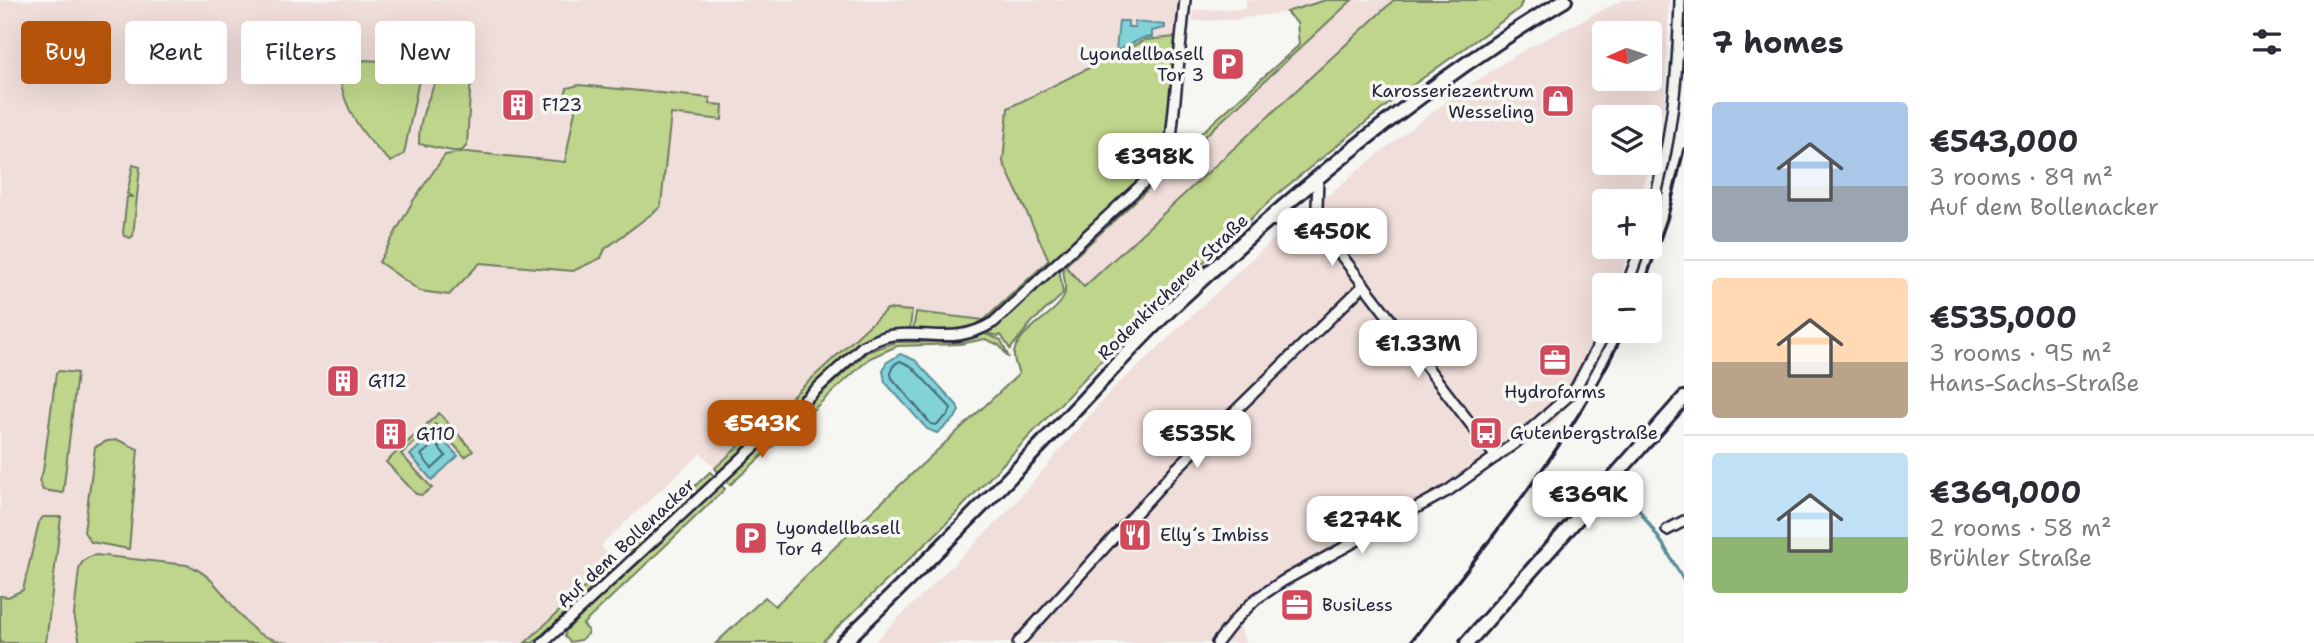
<!DOCTYPE html>
<html lang="en">
<head>
<meta charset="utf-8">
<style>
	:root { --surface:#fff; --page:#f7f7f7; --text:#2b2b33; --muted:#7c7c81; --line:#e1e1e2; --accent:#b45309 }
	body { margin:0; font-family:"Shantell Sans",sans-serif; background:var(--page); color:var(--text); height:100vh; display:flex; flex-direction:column; font-size:26px; white-space:nowrap }
	* { box-sizing:border-box; margin:0 }
	p { font-size:23px; color:var(--muted) }
	.icon { flex:none; width:38px; height:38px; fill:none; stroke:currentColor; stroke-width:2; stroke-linecap:round; stroke-linejoin:round }
	.map { position:relative; flex:1; overflow:hidden }
	.details { display:flex; flex-direction:column; background:var(--surface); width:630px }
	.details>* { flex:none }
	.hud { position:absolute; left:21px; top:21px; width:665px; height:63px; display:flex; gap:14px }
	.needle { width:46px; rotate:267deg }
	.fabs { position:absolute; left:1592px; top:21px; display:grid; gap:14px }
	.fabs a { display:grid; place-items:center; width:70px; height:70px; border-radius:7px; background:var(--surface); box-shadow:0 7px 28px #0002; font-size:35px }
	.price { position:absolute; translate:-50% -60px; padding:0 16px; border-radius:14px; background:#fff; color:#222; font-size:23px; line-height:46px; filter:drop-shadow(0 2px 4px #0008) }
	.price::after { content:''; position:absolute; left:50%; top:42px; width:21px; height:16px; margin-left:-10px; background:inherit; clip-path:polygon(0 0,100% 0,50% 100%) }
	.price.on { background:var(--accent); color:#fff }
	ul { padding:0; list-style:none }
	li { display:flex; align-items:center; gap:21px; height:175px; padding:0 28px }
	li+li { border-top:2px solid var(--line) }
	li span { display:grid; place-items:center; flex:none; width:196px; height:140px; border-radius:7px; color:#555 }
	li>.icon { margin-inline-start:auto }
	span .icon { width:84px; height:84px; fill:#fffc; stroke-width:1 }
	li b { font-size:30px }
	h2 { display:flex; justify-content:space-between; align-items:center; height:84px; padding:0 28px; font-size:30px }
	.tag { padding:0 24px; border-radius:7px; background:var(--surface); box-shadow:0 7px 28px #0002; font-size:24px; line-height:63px }
	.tag.on { background:var(--accent); color:#fff }
	main { display:flex; flex:1; min-height:0 }
	.map>svg:first-child { display:block }
	.built { fill:#f0deda; fill-rule:evenodd }
	.green { fill:#bed58b; stroke:#707c63; stroke-width:2 }
	.water { fill:#81d3d7; stroke:#5b8c99; stroke-width:2 }
	.lines { fill:none; stroke-linecap:round; stroke-linejoin:round }
	.shore { stroke:#486979; stroke-width:2 }
	.stream { stroke:#5b8c99; stroke-width:3.5 }
	.street-casing { stroke:#22223b; stroke-width:14 }
	.secondary-casing { stroke:#22223b; stroke-width:18 }
	.street { stroke:#f6f6f2; stroke-width:9 }
	.secondary { stroke:#f6f6f2; stroke-width:12 }
	.rail { stroke:#22223b; stroke-width:3.5 }
	.labels { text-anchor:middle; stroke-width:7; stroke-linejoin:round; paint-order:stroke }
	.poi-label { font-size:18px; fill:#22223b; stroke:#f6f6f2; text-anchor:start }
	.street-label { font-size:18px; fill:#22223b; stroke:#f6f6f2 }
</style>
</head>
<body>
<main>
<div class="map">
<svg width="1684" height="643" viewBox="0 0 1684 643">
	<rect width="100%" height="100%" fill="#f6f6f2"/>
	<filter id="ink" filterUnits="userSpaceOnUse"><feTurbulence type="fractalNoise" baseFrequency=".0143" numOctaves="2"/><feDisplacementMap in="SourceGraphic" scale="14" xChannelSelector="R" yChannelSelector="G"/><feConvolveMatrix kernelMatrix="1 2 1 2 8 2 1 2 1" color-interpolation-filters="sRGB"/></filter>
	<g filter="url(#ink)">
		<g class="built">
			<path d="M0 0H1180L1175 37 1145 40 1008 108 1003 162 1049 260 984 320 887 309 715 468 701 453 604 542 601 547 609 555 589 575 594 580 525 643H0Z"/>
			<path d="M1246 0H1326L1286 12 1231 20 1193 21V10L1245 9Z"/>
			<path d="M1352 0H1394L1084 288 1065 266Z"/>
			<path d="M1622 0H1669L1665 104 1650 162V117H1605V163H1650L1640 201H1605V247H1628L1619 285H1605V331H1609L1606 342 1583 388 1551 426 1459 491 1271 593 1239 621 1245 643H873L1010 509 1111 390 1142 363 1247 263 1279 235 1382 151 1456 94 1524 50ZM1605 33H1650V79H1605Z"/>
		</g>
		<g class="green">
			<path d="M1326 0H1352L1065 266 1084 287 1394 0H1523L1519 9 1402 93 1281 191 1171 292 1122 339 939 531 821 643H716L765 597 775 606 870 513 1019 374C1017 368 1013 359 1014 353 1018 329 1057 315 1064 296 1068 287 1062 274 1063 264L1174 161 1176 149 1179 146 1188 145 1299 45 1297 23 1286 12Z"/>
			<path d="M1175 37 1165 148 1159 161 989 318C965 332 940 330 913 330L916 312 984 320 1049 260 1003 162 1008 108 1145 40Z"/>
			<path d="M365 60 412 63 420 75 404 154 391 162C366 140 344 111 340 77L351 65Z"/>
			<path d="M439 74 471 75 467 145 462 151H452L419 144C418 119 429 97 439 74Z"/>
			<path d="M579 85 710 98V104L723 105 722 120 671 114 661 205 658 209 605 249 601 258 573 271 480 263 449 295 420 291 379 262 413 201 445 155 467 152 565 162 576 105 565 96 567 88Z"/>
			<path d="M133 165 140 167 133 236 130 238 124 236 123 233 127 197H133L127 194Z"/>
			<path d="M1059 268 1063 293 1060 297 1032 322 1010 349 1001 335 998 336 986 333 998 325Z"/>
			<path d="M887 309 912 311 910 329 878 332 860 341 718 472 715 468Z"/>
			<path d="M985 334 1001 340 1009 358 999 345 985 339 960 344 897 346 870 358 730 485 726 480 867 352 896 342H959Z"/>
			<path d="M59 371 77 373 63 493 43 490 39 481 43 471 56 373Z"/>
			<path d="M439 413 473 451 465 457 435 424 401 454 432 488 422 495 416 494 386 462Z"/>
			<path d="M118 440 138 449 129 549 91 542 84 532 95 447 107 441Z"/>
			<path d="M710 472 714 476 629 554 626 555 619 551 634 537 637 540Z"/>
			<path d="M721 485 725 489 583 624 588 630V634L581 640 570 642 565 637 566 628 643 559Z"/>
			<path d="M43 517H61L46 643H0V596L8 597 23 590 39 522Z"/>
			<path d="M96 555 187 565C220 576 232 614 258 633 268 639 279 641 290 643H80L74 615 79 569C82 560 87 557 96 555Z"/>
			<path d="M613 566 612 570 533 643H525L593 580 592 576Z"/>
		</g>
		<g class="water">
			<path d="M1119 21H1128V27H1135V22L1165 25V28L1152 31V37L1143 38 1116 51Z"/>
			<path d="M900 354 915 360 957 405 959 411 955 418 937 433 927 429 885 382 883 371 886 363Z"/>
			<path d="M435 432 458 456 432 480 410 455Z"/>
		</g>
		<g class="lines">
			<g class="shore">
				<path d="M900 361 911 366 951 408 949 414 936 425 931 424 892 378C889 370 892 365 900 361Z"/>
				<path d="M435 443 446 456 432 469 421 455Z"/>
			</g>
			<path class="stream" d="M1623 486 1664 546 1684 581"/>
			<defs>
				<g id="street">
					<path d="M1318 178 1317 207 1324 233 1496 457"/>
					<path d="M1650 215C1672 145 1678 73 1680 0"/>
					<path d="M1269 220 1297 223 1324 233"/>
					<path d="M1627 285 1641 247"/>
					<path d="M1667 530 1684 521"/>
					<path d="M543 643 863 346C873 342 882 336 893 335 933 331 956 345 994 322L1169 159 1185 0"/>
					<path d="M1018 643 1176 469 1364 285"/>
					<path d="M1217 643 1235 620 1256 599 1283 581 1449 490 1515 443 1574 391 1606 331"/>
				</g>
				<g id="secondary">
					<path d="M843 643C916 573 987 502 1056 429 1098 386 1137 340 1181 299 1298 189 1427 82 1565 0"/>
					<path d="M1467 643 1684 398"/>
				</g>
			</defs>
			<use href="#street" class="street-casing"/>
			<use href="#secondary" class="secondary-casing"/>
			<use href="#street" class="street"/>
			<use href="#secondary" class="secondary"/>
			<g class="rail">
				<path d="M1644 285 1667 219 1684 149"/>
				<path d="M1410 643C1486 543 1571 446 1624 331"/>
			</g>
		</g>
	</g>
	<defs>
		<symbol id="parking-square" viewBox="-11 -11 22 22"><rect x="-9" y="-9" width="18" height="18" rx="4" fill="#d1495b" stroke="#f6f6f2"/><path d="M-3.5-5.5H1a3.5 3.5 0 0 1 0 7H-1V5.5H-3.5ZM-1-3.4V-.6H.8a1.4 1.4 0 0 0 0-2.8Z" fill="#fff"/></symbol>
		<symbol id="shop-square" viewBox="-11 -11 22 22"><rect x="-9" y="-9" width="18" height="18" rx="4" fill="#d1495b" stroke="#f6f6f2"/><path d="M-5-2.5h2.3a2.7 3.5 0 0 1 5.4 0H5L5.5 6h-11ZM-1.5-2.5h3a1.5 2.3 0 0 0-3 0Z" fill="#fff"/></symbol>
		<symbol id="building-square" viewBox="-11 -11 22 22"><rect x="-9" y="-9" width="18" height="18" rx="4" fill="#d1495b" stroke="#f6f6f2"/><path d="M-4-6H4V6H1V3H-1V6H-4ZM-2.5-4.3h1.7v1.8h-1.7ZM.8-4.3h1.7v1.8H.8ZM-2.5-1h1.7V.8h-1.7ZM.8-1h1.7V.8H.8Z" fill="#fff"/></symbol>
		<symbol id="office-square" viewBox="-11 -11 22 22"><rect x="-9" y="-9" width="18" height="18" rx="4" fill="#d1495b" stroke="#f6f6f2"/><path d="M-6-3h4V-5.5h4V-3h4V5H-6ZM-1-4.5V-3h2v-1.5ZM-6 0V1H6V0Z" fill="#fff"/></symbol>
		<symbol id="bus-square" viewBox="-11 -11 22 22"><rect x="-9" y="-9" width="18" height="18" rx="4" fill="#d1495b" stroke="#f6f6f2"/><path d="M-5-6H5V4H4V6H2V4H-2V6H-4V4H-5ZM-3.5-4V0h7V-4ZM-3.5 1.2v1.5H-2V1.2ZM2 1.2v1.5H3.5V1.2Z" fill="#fff"/></symbol>
		<symbol id="restaurant-square" viewBox="-11 -11 22 22"><rect x="-9" y="-9" width="18" height="18" rx="4" fill="#d1495b" stroke="#f6f6f2"/><path d="M-5-6h1v4h1v-4h1v4h1v-4h1v5L-1.5 .5V6h-2V.5L-5-1ZM5-6V6H3V1.5H1.5Q1.5-4 5-6Z" fill="#fff"/></symbol>
	</defs>
	<g fill-rule="evenodd">
		<use href="#parking-square" x="1209" y="45" width="38" height="38"/>
		<use href="#shop-square" x="1539" y="82" width="38" height="38"/>
		<use href="#building-square" x="499" y="86" width="38" height="38"/>
		<use href="#office-square" x="1536" y="341" width="38" height="38"/>
		<use href="#building-square" x="324" y="362" width="38" height="38"/>
		<use href="#bus-square" x="1467" y="414" width="38" height="38"/>
		<use href="#building-square" x="372" y="415" width="38" height="38"/>
		<use href="#restaurant-square" x="1116" y="516" width="38" height="38"/>
		<use href="#parking-square" x="732" y="519" width="38" height="38"/>
		<use href="#office-square" x="1278" y="586" width="38" height="38"/>
	</g>
	<g class="labels">
		<g class="poi-label">
			<text x="1204" y="60" text-anchor="end">Lyondellbasell<tspan x="1204" dy="21">Tor 3</tspan></text>
			<text x="1534" y="97" text-anchor="end">Karosseriezentrum<tspan x="1534" dy="21">Wesseling</tspan></text>
			<text x="542" y="111">F123</text>
			<text x="368" y="387">G112</text>
			<text x="1555" y="398" text-anchor="middle">Hydrofarms</text>
			<text x="1510" y="439">Gutenbergstraße</text>
			<text x="416" y="440">G110</text>
			<text x="776" y="534">Lyondellbasell<tspan x="776" dy="21">Tor 4</tspan></text>
			<text x="1160" y="541">Elly´s Imbiss</text>
			<text x="1322" y="611">BusiLess</text>
		</g>
		<g class="street-label">
			<text transform="translate(1173 287) rotate(-44)" y="6">Rodenkirchener Straße</text>
			<text transform="translate(626 543) rotate(-43)" y="6">Auf dem Bollenacker</text>
		</g>
	</g>
</svg>
<div class="fabs">
<a><svg class="needle" viewBox="-14 -14 28 28"><path d="M0-13l5 13h-10z" fill="#e53935"/><path d="M0 13l5-13h-10z" fill="#7c7c81"/></svg></a>
<a><svg class="icon" aria-label="layers" viewBox="0 0 24 24"><path d="M12 4l9 5-9 5-9-5zM3 14l9 5 9-5"/></svg></a>
<a>+</a>
<a>−</a>
</div>
<b class="price" style="left:1154px;top:193px">€398K</b>
<b class="price" style="left:1332px;top:268px">€450K</b>
<b class="price" style="left:1418px;top:380px">€1.33M</b>
<b class="price on" style="left:762px;top:460px">€543K</b>
<b class="price" style="left:1197px;top:470px">€535K</b>
<b class="price" style="left:1588px;top:531px">€369K</b>
<b class="price" style="left:1362px;top:556px">€274K</b>
<div class="hud">
<a class="tag on">Buy</a>
<a class="tag">Rent</a>
<a class="tag">Filters</a>
<a class="tag">New</a>
</div>
</div>
<section class="details">
<h2>7 homes<svg class="icon" aria-label="filters" viewBox="0 0 24 24"><path d="M4 7h16M4 17h16"/><circle cx="9" cy="7" r="2"/><circle cx="15" cy="17" r="2"/></svg></h2>
<ul>
<li><span style="background:linear-gradient(#a9c7e8 60%,#9aa5b1 0)"><svg class="icon" aria-label="home" viewBox="0 0 24 24"><path d="M3 11l9-7 9 7M6 9v11h12V9"/></svg></span><div><b>€543,000</b><p>3 rooms · 89 m²</p><p>Auf dem Bollenacker</p></div></li>
<li><span style="background:linear-gradient(#ffd9b3 60%,#b9a48a 0)"><svg class="icon" aria-label="home" viewBox="0 0 24 24"><path d="M3 11l9-7 9 7M6 9v11h12V9"/></svg></span><div><b>€535,000</b><p>3 rooms · 95 m²</p><p>Hans-Sachs-Straße</p></div></li>
<li><span style="background:linear-gradient(#bfe0f5 60%,#8fb573 0)"><svg class="icon" aria-label="home" viewBox="0 0 24 24"><path d="M3 11l9-7 9 7M6 9v11h12V9"/></svg></span><div><b>€369,000</b><p>2 rooms · 58 m²</p><p>Brühler Straße</p></div></li>
</ul>
</section>
</main>
</body>
</html>
